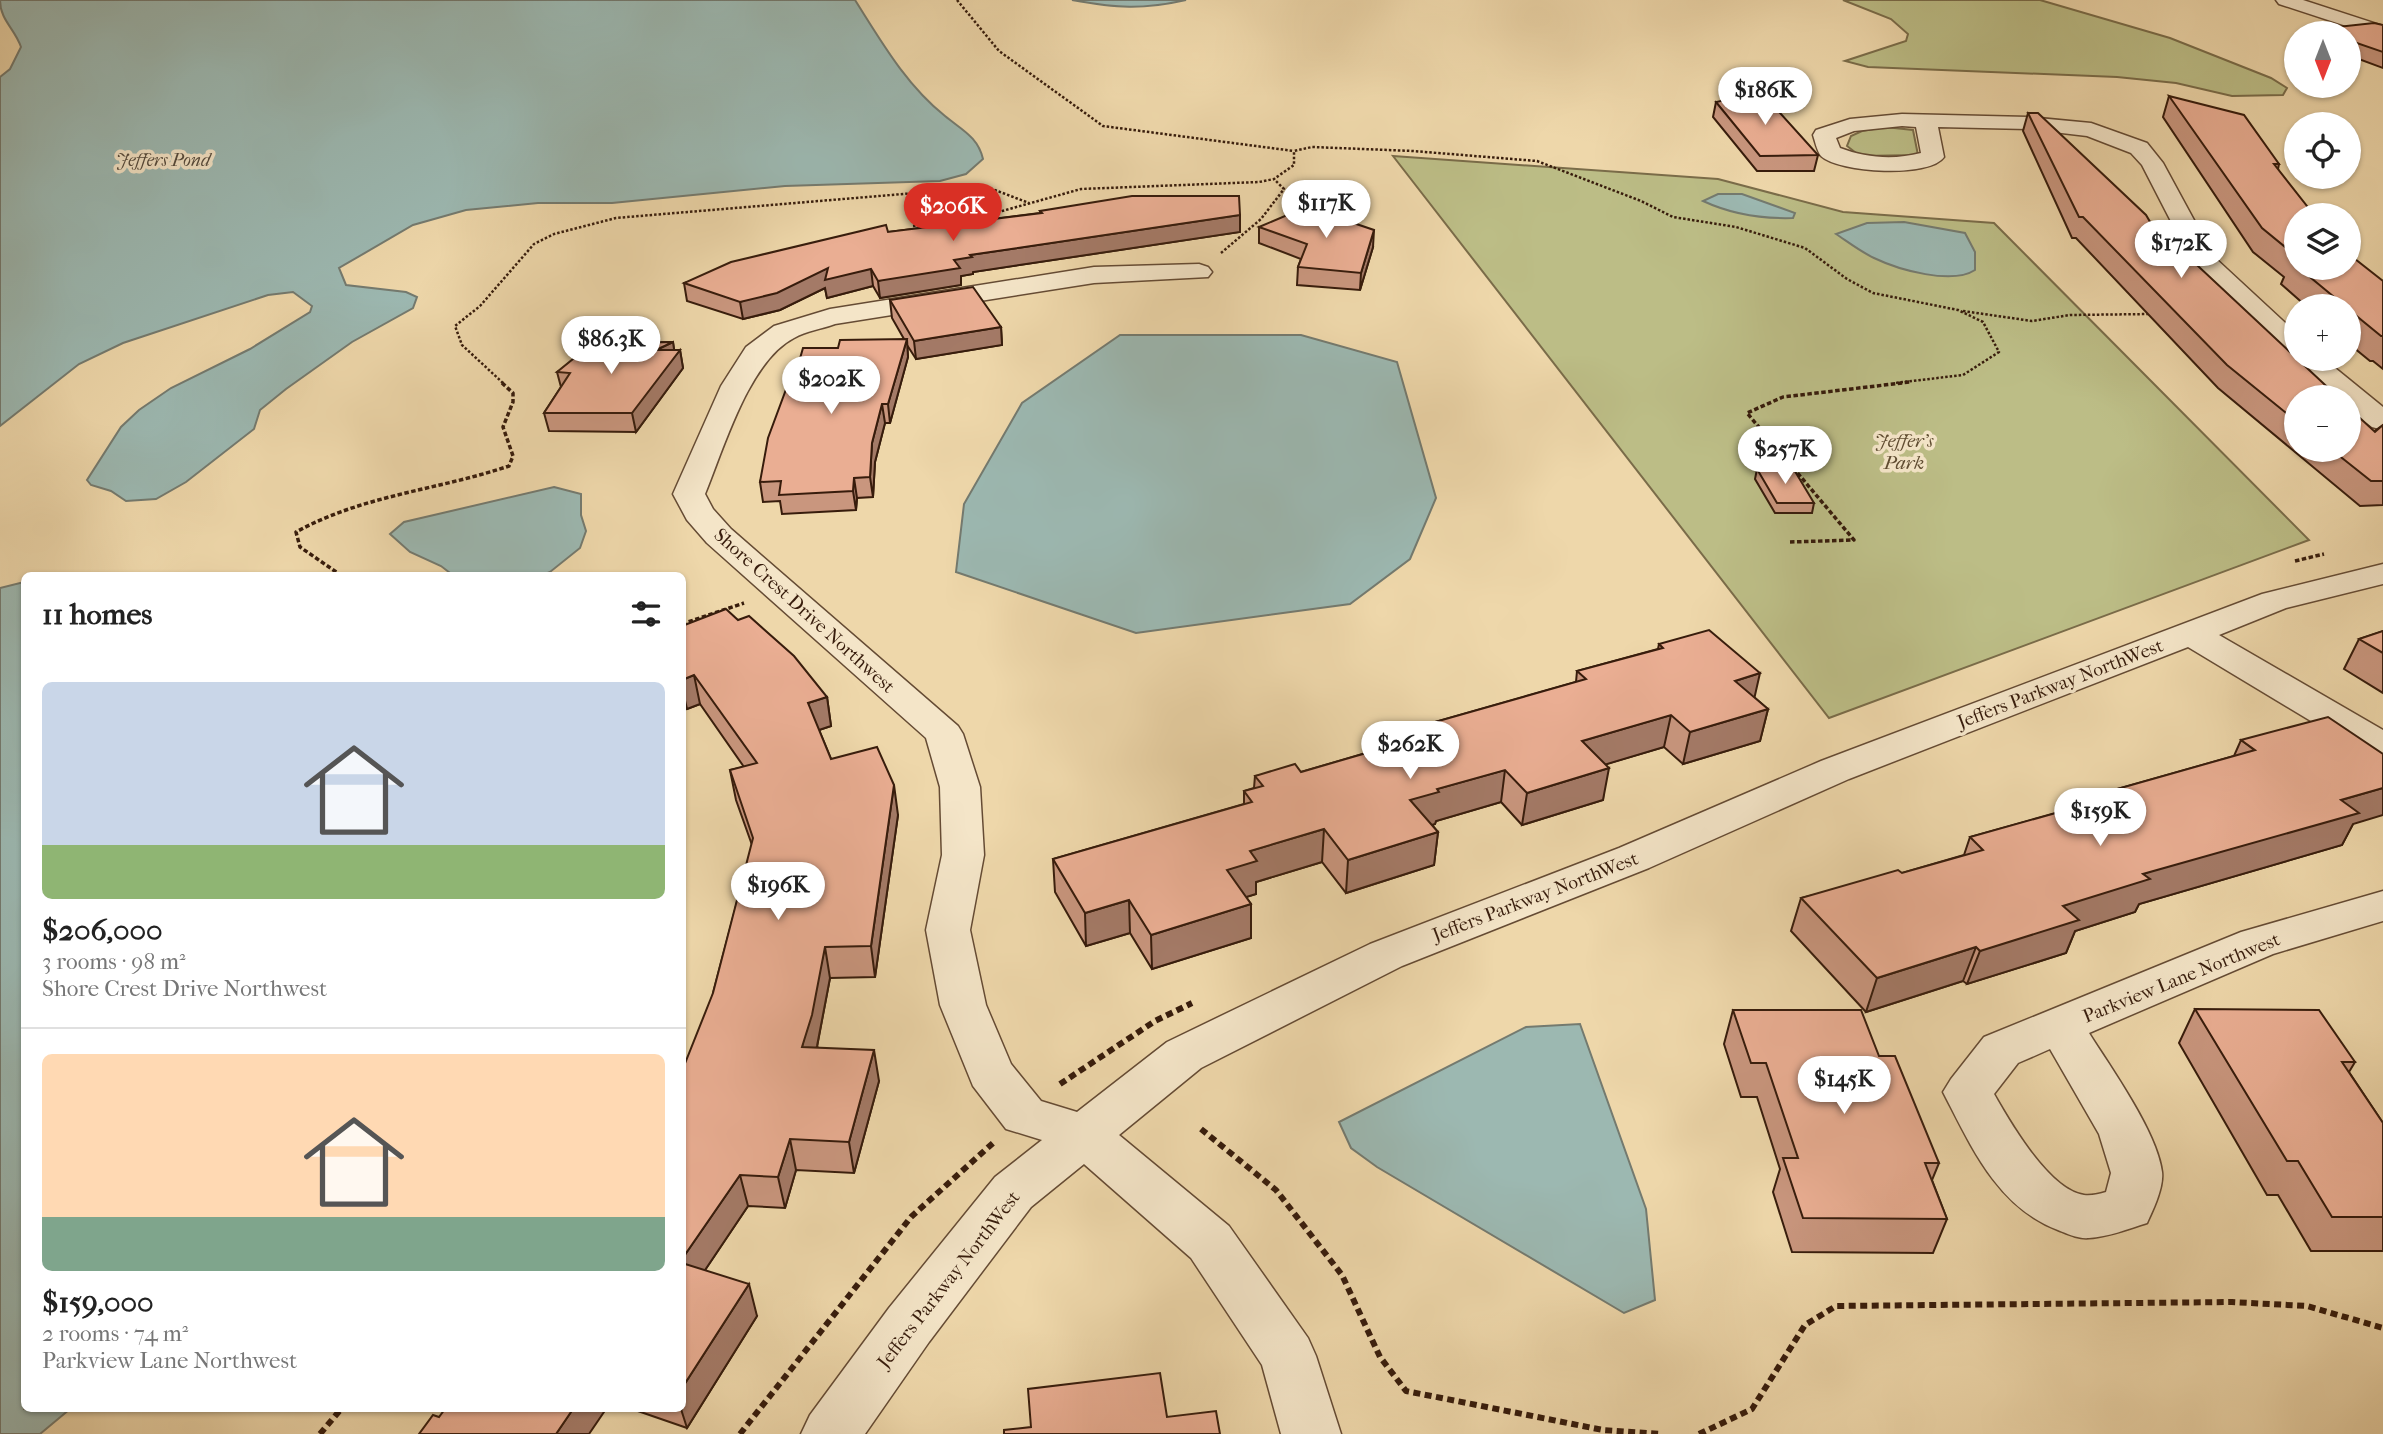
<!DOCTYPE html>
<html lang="en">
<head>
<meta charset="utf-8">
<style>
	:root { --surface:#fff; --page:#f6f6f6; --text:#222; --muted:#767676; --line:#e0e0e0; --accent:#d93025 }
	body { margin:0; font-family:"IM FELL French Canon",serif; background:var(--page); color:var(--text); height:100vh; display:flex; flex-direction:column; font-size:26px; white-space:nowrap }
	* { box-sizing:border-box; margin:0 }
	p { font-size:23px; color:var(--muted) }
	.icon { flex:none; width:38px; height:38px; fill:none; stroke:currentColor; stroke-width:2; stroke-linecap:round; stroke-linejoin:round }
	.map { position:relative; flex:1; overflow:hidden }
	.panel { position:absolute; left:21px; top:572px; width:665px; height:840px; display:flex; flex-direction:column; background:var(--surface); border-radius:10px; box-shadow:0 2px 5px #0004 }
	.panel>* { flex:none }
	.needle { width:46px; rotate:180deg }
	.tools { position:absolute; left:2284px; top:21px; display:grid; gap:14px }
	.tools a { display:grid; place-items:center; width:77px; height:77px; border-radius:50%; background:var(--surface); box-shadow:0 2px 5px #0004; font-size:35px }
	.price { position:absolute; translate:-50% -60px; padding:0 16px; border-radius:24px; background:#fff; color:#222; font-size:23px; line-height:46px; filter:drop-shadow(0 2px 4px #0008) }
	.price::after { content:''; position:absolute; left:50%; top:42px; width:21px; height:16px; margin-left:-10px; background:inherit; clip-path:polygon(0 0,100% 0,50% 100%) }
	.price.active { background:var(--accent); color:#fff }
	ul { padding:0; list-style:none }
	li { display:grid; align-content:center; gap:14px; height:371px; padding:0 21px }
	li+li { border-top:2px solid var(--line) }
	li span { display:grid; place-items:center; height:217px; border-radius:10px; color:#555 }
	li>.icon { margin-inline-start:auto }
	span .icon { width:126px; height:126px; fill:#fffc; stroke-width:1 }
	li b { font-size:30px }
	h2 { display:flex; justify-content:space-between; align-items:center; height:84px; padding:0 21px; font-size:30px }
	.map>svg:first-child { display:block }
	.green { fill:#bcbd86; stroke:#7a6c49; stroke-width:2 }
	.water { fill:#9cb8b1; stroke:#747a6f; stroke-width:2 }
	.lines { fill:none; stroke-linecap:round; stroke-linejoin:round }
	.minor-casing { stroke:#654b34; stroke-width:3 }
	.path-far2 { stroke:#371c0c; stroke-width:2.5; stroke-dasharray:2.5 2; stroke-linecap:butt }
	.path-far1 { stroke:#371c0c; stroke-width:3.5; stroke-dasharray:4.5 2.5; stroke-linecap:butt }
	.path { stroke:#371c0c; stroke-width:6; stroke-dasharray:7 4.5; stroke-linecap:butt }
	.minor { fill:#f4e5c8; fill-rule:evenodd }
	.wall { fill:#c9967e; stroke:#371c0c; stroke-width:2 }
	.shaded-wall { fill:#a47a67; stroke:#371c0c; stroke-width:2 }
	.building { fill:#eaae93; stroke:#371c0c; stroke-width:2 }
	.labels { text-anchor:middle; stroke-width:7; stroke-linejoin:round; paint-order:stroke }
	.far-water-label { font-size:18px; font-style:italic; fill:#554b3e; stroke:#f4e5c8 }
	.park-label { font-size:19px; font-style:italic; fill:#5f4c31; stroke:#f4e5c8 }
	.street-label { font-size:19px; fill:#371c0c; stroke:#f4e5c8 }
</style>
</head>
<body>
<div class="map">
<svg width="2383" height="1434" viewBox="0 0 2383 1434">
	<rect width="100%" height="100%" fill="#eed7aa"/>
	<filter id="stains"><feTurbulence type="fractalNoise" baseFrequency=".00286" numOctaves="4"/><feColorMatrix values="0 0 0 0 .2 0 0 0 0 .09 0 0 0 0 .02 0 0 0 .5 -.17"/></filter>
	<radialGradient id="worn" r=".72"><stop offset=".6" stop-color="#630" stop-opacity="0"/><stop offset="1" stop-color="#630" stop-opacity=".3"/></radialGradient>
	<g class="green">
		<path d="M1843 0H2040L2170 38 2271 78 2287 88 2283 95 2232 96 2176 83 2117 77 1868 67 1845 61 1906 41 1908 34 1891 19Z"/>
		<path d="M1885 127 1913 130 1918 155 1860 156 1847 146 1851 136 1862 131Z"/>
		<path d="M1393 156 1718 179 1843 212 1994 223 2309 540 1829 718Z"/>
	</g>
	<g class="water">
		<path d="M0 0H855C881 41 906 85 945 116 962 130 978 137 983 159L966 174 940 181 785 186 612 203H538L466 210 413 225 339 268 346 285 406 292 417 297 413 308 352 342 286 389 260 410 254 429 186 482 156 499 126 501 111 491 91 485 87 480 121 427 139 410 171 388 250 349 310 312 312 306 293 292 268 295 123 343 79 364 0 426V77L10 69 21 47C15 29 0 20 0 0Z"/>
		<path d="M1072 0H1186C1142 10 1116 8 1072 0Z"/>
		<path d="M1718 194H1742L1795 213 1793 218C1762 219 1731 214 1703 201Z"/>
		<path d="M1904 222 1965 233 1975 252V270C1952 285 1899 270 1874 258 1861 252 1848 242 1836 234L1867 223Z"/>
		<path d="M1120 335H1301L1397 362 1436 498 1410 559 1350 604 1136 633 956 572 964 504 1022 403Z"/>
		<path d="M554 487 581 494V515L586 531 580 548 550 572 540 576H454L441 566 410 552 390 534 404 522Z"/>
		<path d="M24 582V1409H70L40 1434H0V588Z"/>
		<path d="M1580 1024 1646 1209 1655 1300 1624 1313 1377 1167 1351 1148 1339 1122 1526 1027Z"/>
	</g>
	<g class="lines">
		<defs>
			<g id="minor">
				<path d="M2276 0H2303L2383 26V38L2279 4Z"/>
				<path d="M1902 114 2028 117 2091 123 2147 143 2163 163 2214 257 2296 333V359H2324L2383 407V430L2372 427 2348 409V397C2343 397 2336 398 2331 396 2318 389 2302 371 2294 359L2296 356 2286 354 2194 266 2142 165 2131 153 2087 136 2028 129 1938 127 1944 157C1930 178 1839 173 1821 156 1817 151 1815 141 1813 135L1816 130 1850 119ZM1902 126 1916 127 1921 153C1894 160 1866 158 1840 148L1836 138 1854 131Z"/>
				<path d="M1199 264 1208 267 1212 272 1208 277 1094 283 835 324C822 329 806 331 794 338 749 361 724 448 705 494L713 509 731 529 958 726 963 734 980 787 984 855 970 930 986 1005 1011 1064 1041 1101 1077 1112 1167 1042 1370 944 1619 848 1821 761 2262 594 2383 564V584L2286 608 2219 635 2383 730V759L2369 756 2188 647 1849 779 1649 868 1402 966 1201 1068 1119 1135 1229 1226 1308 1338 1316 1356 1341 1434H1281L1262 1365 1191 1258 1084 1164 1031 1207 929 1342 865 1434H801L810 1415 889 1308 995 1177 1042 1140 1006 1129 973 1086 940 1005 926 930 942 855 940 787 926 738 707 543 687 520 673 494 721 386 746 347 774 326 830 309 1094 267Z"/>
				<path d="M2383 891V921L2273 954 2089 1033C2111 1068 2157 1132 2162 1172 2164 1187 2153 1210 2147 1223 2128 1229 2108 1237 2089 1238 2078 1239 2068 1234 2058 1230 1997 1207 1971 1146 1943 1092L1951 1079 1984 1037 2241 932ZM2050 1049 2099 1134 2111 1173 2106 1192C2099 1194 2091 1196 2084 1195 2049 1190 2010 1122 1994 1094L2018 1063Z"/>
			</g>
		</defs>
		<use href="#minor" class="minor-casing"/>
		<g class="path-far2">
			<path d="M957 0 999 51 1103 126 1294 151"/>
			<path d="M913 226 995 213 1081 189 1259 182 1274 179 1294 165V151L1312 147 1413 151 1537 161 1641 201 1673 217 1736 227 1805 248 1847 279 1873 293 1958 310 1983 322 1999 352 1963 375 1895 383"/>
			<path d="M1221 253 1261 219 1284 189 1274 179"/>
			<path d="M1963 311 2032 321 2070 315 2152 314"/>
			<path d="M503 383 462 345 455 326 480 306 534 244 554 234 616 218 987 187 1029 203"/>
		</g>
		<g class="path-far1">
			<path d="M1790 542 1854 540 1747 413 1783 397 1910 382"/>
			<path d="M2295 561 2324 554"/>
			<path d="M342 576 300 547 296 532C363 495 438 490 509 466L513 456 503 427 513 402V393L501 382"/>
			<path d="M682 624 744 603"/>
		</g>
		<g class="path">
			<path d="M1060 1084 1155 1021 1192 1003"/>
			<path d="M1201 1129 1276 1190 1342 1275 1380 1357 1406 1391 1603 1430 1662 1434"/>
			<path d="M320 1434 341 1409"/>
			<path d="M740 1434 911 1217 993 1143"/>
			<path d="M1699 1434 1752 1409 1805 1325 1836 1306 2232 1302 2307 1306 2383 1328"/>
		</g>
		<use href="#minor" class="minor"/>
	</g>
	<g class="wall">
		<path d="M2383 25V68L2348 55V33H2318L2319 29Z"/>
		<path d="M2169 96 2279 164 2278 169 2296 215V268H2348L2383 281V369L2373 361H2370L2348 343V306H2306L2281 284 2284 277 2253 252 2163 117Z"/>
		<path d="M1716 102 1818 155 1814 171H1757L1713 117Z"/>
		<path d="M2028 113 2159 237 2296 397V450H2348L2383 425V505L2360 506 2218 388 2076 238H2072L2023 131Z"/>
		<path d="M1040 211 1240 215V232L973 272V274L961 276V285L880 298 873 286 827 298 825 288 780 310 743 319 687 301 684 283 888 232 1040 213Z"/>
		<path d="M1259 227 1373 247 1360 290 1297 285 1298 267 1301 259 1259 243Z"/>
		<path d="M890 300 1001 327 1002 345 916 359 907 345 908 357 890 423H885L875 462 873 497 857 498 856 510 782 514 780 501 763 502 760 482 795 376 904 339 892 318Z"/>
		<path d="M673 342 674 350H680L683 368 636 432 549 431 544 413 561 387 557 372 618 343Z"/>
		<path d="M1757 469 1814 503 1812 513H1775L1755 479Z"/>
		<path d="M682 626 827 697 831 726 819 730 831 759 898 815 875 977 830 978 817 1047 879 1081 854 1173 796 1170 785 1208 748 1206 705 1270 757 1316 687 1428 632 1409H682L713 993 752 845 736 800 730 770 744 767 700 704 687 709 682 705Z"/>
		<path d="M2383 631V693L2344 669 2359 639Z"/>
		<path d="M1659 644 1754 697 1768 709 1760 741 1683 764 1664 747 1606 764 1603 800 1522 825 1501 802 1436 821 1435 824 1432 825 1438 832 1434 865 1346 893 1322 862 1256 882V894L1246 897 1251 904V938L1152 969 1130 933 1086 946 1055 892 1053 859 1244 804V791L1254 788 1255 776 1301 772 1434 733 1435 722 1576 682 1577 671 1658 649Z"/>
		<path d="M2241 740 2353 824 2342 845 2139 904 2135 912 2075 931 2066 953 1967 984 1963 981 1866 1012 1791 931 1801 898 1902 873 1964 855 1970 837 2093 803 2096 795 2234 756Z"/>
		<path d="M2195 1009 2355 1062 2349 1072 2383 1123V1251H2311L2278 1195H2267L2179 1043Z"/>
		<path d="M1733 1010 1879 1056 1939 1163 1932 1180 1947 1219 1933 1253 1792 1252 1773 1192 1780 1169 1757 1097H1741L1724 1044Z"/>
	</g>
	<g class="shaded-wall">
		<path d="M1240 215V232L973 272V274L961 276V285L880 298 878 281 970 255Z"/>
		<path d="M1374 230 1373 247 1360 290 1361 273Z"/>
		<path d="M828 268 871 269 873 286 827 298 825 288 780 310 743 319 740 302Z"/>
		<path d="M1001 327 1002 345 916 359 914 341Z"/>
		<path d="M907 339 908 357 890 423 888 404Z"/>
		<path d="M673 342 675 356 680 350 683 368 636 432 632 413 656 350Z"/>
		<path d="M882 404 885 423 875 462 873 497 870 477 872 443Z"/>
		<path d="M854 478 857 498 856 510 853 491Z"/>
		<path d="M1760 673 1753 704 1735 681Z"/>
		<path d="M694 675 700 704 687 709 682 688V680Z"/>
		<path d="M827 697 831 726 813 732 808 703Z"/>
		<path d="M1768 709 1760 741 1683 764 1690 732Z"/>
		<path d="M1671 715 1664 747 1577 773 1582 741Z"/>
		<path d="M1609 768 1603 800 1522 825 1527 793Z"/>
		<path d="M1505 770 1501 802 1436 821 1435 824 1407 833 1410 800 1437 789Z"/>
		<path d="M894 785 898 815 875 977 871 946Z"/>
		<path d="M2383 788V815L2353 824 2342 845 2139 904 2135 912 2075 931 2066 953 1967 984 1980 951 2063 906 2143 874 2341 800Z"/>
		<path d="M1324 829 1322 862 1256 882V894L1227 903V870L1250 851Z"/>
		<path d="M1438 832 1434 865 1346 893 1348 860Z"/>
		<path d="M1129 900 1130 933 1086 946 1085 913Z"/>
		<path d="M1251 904V938L1152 969 1151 935Z"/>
		<path d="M825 947 830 978 817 1046 808 1078 802 1047Z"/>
		<path d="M1976 947 1963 981 1866 1012 1877 978Z"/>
		<path d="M874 1050 879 1081 854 1173 849 1142Z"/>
		<path d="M790 1139 796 1170 785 1208 778 1177Z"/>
		<path d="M740 1175 748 1206 689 1294 682 1270V1259Z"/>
		<path d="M749 1284 757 1316 687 1428 681 1409H682V1388Z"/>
		<path d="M573 1409H606L589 1434H556Z"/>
	</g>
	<g class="building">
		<path d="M2374 23 2383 25V52L2348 40V33H2331L2319 29Z"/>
		<path d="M1761 92 1818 155 1760 156 1716 102Z"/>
		<path d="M2169 96 2244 115 2279 164H2274L2314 215H2296V256L2262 228Z"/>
		<path d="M2028 113H2038L2146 215 2159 237H2167L2338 397H2296V421L2227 365 2083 217H2079Z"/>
		<path d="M1132 196H1239L1240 215 970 255 972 257 954 260 960 268 878 281 871 269 825 280 828 268 777 293 740 302 684 283 731 262 886 225 888 232 1042 213 1040 211Z"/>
		<path d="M1306 207 1374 230 1361 273 1298 267 1307 244 1259 227Z"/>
		<path d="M2348 259H2355L2383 281V336H2381L2348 309V306H2345L2299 268H2348Z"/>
		<path d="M973 287 1001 327 914 341 890 300Z"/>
		<path d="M615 325 617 343 673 342 656 350H680L632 413H544L570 373 557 372Z"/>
		<path d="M907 339 888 404H882L872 443 870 477 854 478 853 491 779 495 781 481 760 482 768 438 791 376H795L803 348H838L840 340Z"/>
		<path d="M2348 407 2375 432 2383 425V481H2371L2332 450H2348Z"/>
		<path d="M1793 468 1814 503H1777L1757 469Z"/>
		<path d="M726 609 738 620 749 616 794 656 827 697 808 703 831 759 877 747 894 785 871 946 825 947 812 1015 802 1047 874 1050 849 1142 790 1139 778 1177 740 1175 682 1259V1071L713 993 753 838 730 770 757 763 694 675 682 680V626Z"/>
		<path d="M1709 630 1760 673 1735 681 1768 709 1690 732 1671 715 1582 741 1609 768 1527 793 1505 770 1437 789 1439 792 1410 800 1438 832 1348 860 1324 829 1250 851 1257 861 1227 870 1251 904 1151 935 1129 900 1085 913 1053 859 1252 802 1244 791 1263 786 1255 776 1295 764 1301 772 1425 736 1443 730 1435 722 1586 679 1577 671 1663 648 1659 644Z"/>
		<path d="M2383 631V653L2359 639Z"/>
		<path d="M2328 717 2383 754V788L2341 800 2359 813 2143 874 2150 879 2063 906 2079 920 1980 951 1976 947 1877 978 1801 898 1898 870 1902 873 1983 850 1970 837 2102 800 2096 795 2255 750 2241 740Z"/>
		<path d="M2195 1009 2319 1010 2355 1062H2342L2383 1123V1217H2332L2298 1161H2287Z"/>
		<path d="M1733 1010H1861L1879 1056H1895L1939 1163H1925L1947 1219 1803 1218 1783 1158H1798L1766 1063H1751Z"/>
		<path d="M682 1263 749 1284 682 1388Z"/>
		<path d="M1160 1373 1167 1417 1216 1411 1220 1434H1004V1430L1031 1427 1028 1389Z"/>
		<path d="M445 1409H573L556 1434H419L433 1415 439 1417Z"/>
	</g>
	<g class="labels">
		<g class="far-water-label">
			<text x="163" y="166">Jeffers Pond</text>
		</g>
		<g class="park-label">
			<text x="1904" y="447">Jeffer's<tspan x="1904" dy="22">Park</tspan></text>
		</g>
		<g class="street-label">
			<text transform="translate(805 610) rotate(42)" y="7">Shore Crest Drive Northwest</text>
			<text transform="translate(2060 683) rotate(-21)" y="7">Jeffers Parkway NorthWest</text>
			<text transform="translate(1535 896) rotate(-21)" y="7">Jeffers Parkway NorthWest</text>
			<text transform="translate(2181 977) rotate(-22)" y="7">Parkview Lane Northwest</text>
			<text transform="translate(948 1279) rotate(-52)" y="7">Jeffers Parkway NorthWest</text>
		</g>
	</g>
	<rect width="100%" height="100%" filter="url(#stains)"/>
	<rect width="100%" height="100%" fill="url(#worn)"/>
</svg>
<div class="tools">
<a><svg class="needle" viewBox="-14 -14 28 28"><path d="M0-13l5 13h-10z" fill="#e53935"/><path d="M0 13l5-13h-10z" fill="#767676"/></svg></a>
<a><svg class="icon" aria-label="locate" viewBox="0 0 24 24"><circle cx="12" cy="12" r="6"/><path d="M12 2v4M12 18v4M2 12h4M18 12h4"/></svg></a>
<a><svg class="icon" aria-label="layers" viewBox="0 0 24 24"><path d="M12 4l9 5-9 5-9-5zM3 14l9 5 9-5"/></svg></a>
<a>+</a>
<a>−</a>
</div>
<b class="price" style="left:1765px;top:127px">$186K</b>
<b class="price" style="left:1326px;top:240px">$117K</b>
<b class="price active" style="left:953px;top:243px">$206K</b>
<b class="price" style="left:2181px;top:280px">$172K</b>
<b class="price" style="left:611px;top:376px">$86.3K</b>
<b class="price" style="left:831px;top:416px">$202K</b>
<b class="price" style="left:1785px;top:486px">$257K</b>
<b class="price" style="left:1410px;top:781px">$262K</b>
<b class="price" style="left:2100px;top:848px">$159K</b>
<b class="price" style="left:778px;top:922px">$196K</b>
<b class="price" style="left:1844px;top:1116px">$145K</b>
<section class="panel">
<h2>11 homes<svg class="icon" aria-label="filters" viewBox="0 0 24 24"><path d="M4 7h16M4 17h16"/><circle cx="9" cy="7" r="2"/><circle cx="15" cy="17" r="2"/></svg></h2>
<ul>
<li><span style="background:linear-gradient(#c9d6e8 75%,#8fb573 0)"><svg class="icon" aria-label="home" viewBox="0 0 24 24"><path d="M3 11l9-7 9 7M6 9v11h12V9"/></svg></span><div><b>$206,000</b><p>3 rooms · 98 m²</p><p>Shore Crest Drive Northwest</p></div></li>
<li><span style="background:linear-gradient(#ffd9b3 75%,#7fa58c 0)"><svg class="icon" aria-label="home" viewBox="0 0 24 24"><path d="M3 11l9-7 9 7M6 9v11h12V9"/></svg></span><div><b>$159,000</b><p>2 rooms · 74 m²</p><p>Parkview Lane Northwest</p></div></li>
</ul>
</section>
</div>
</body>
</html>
